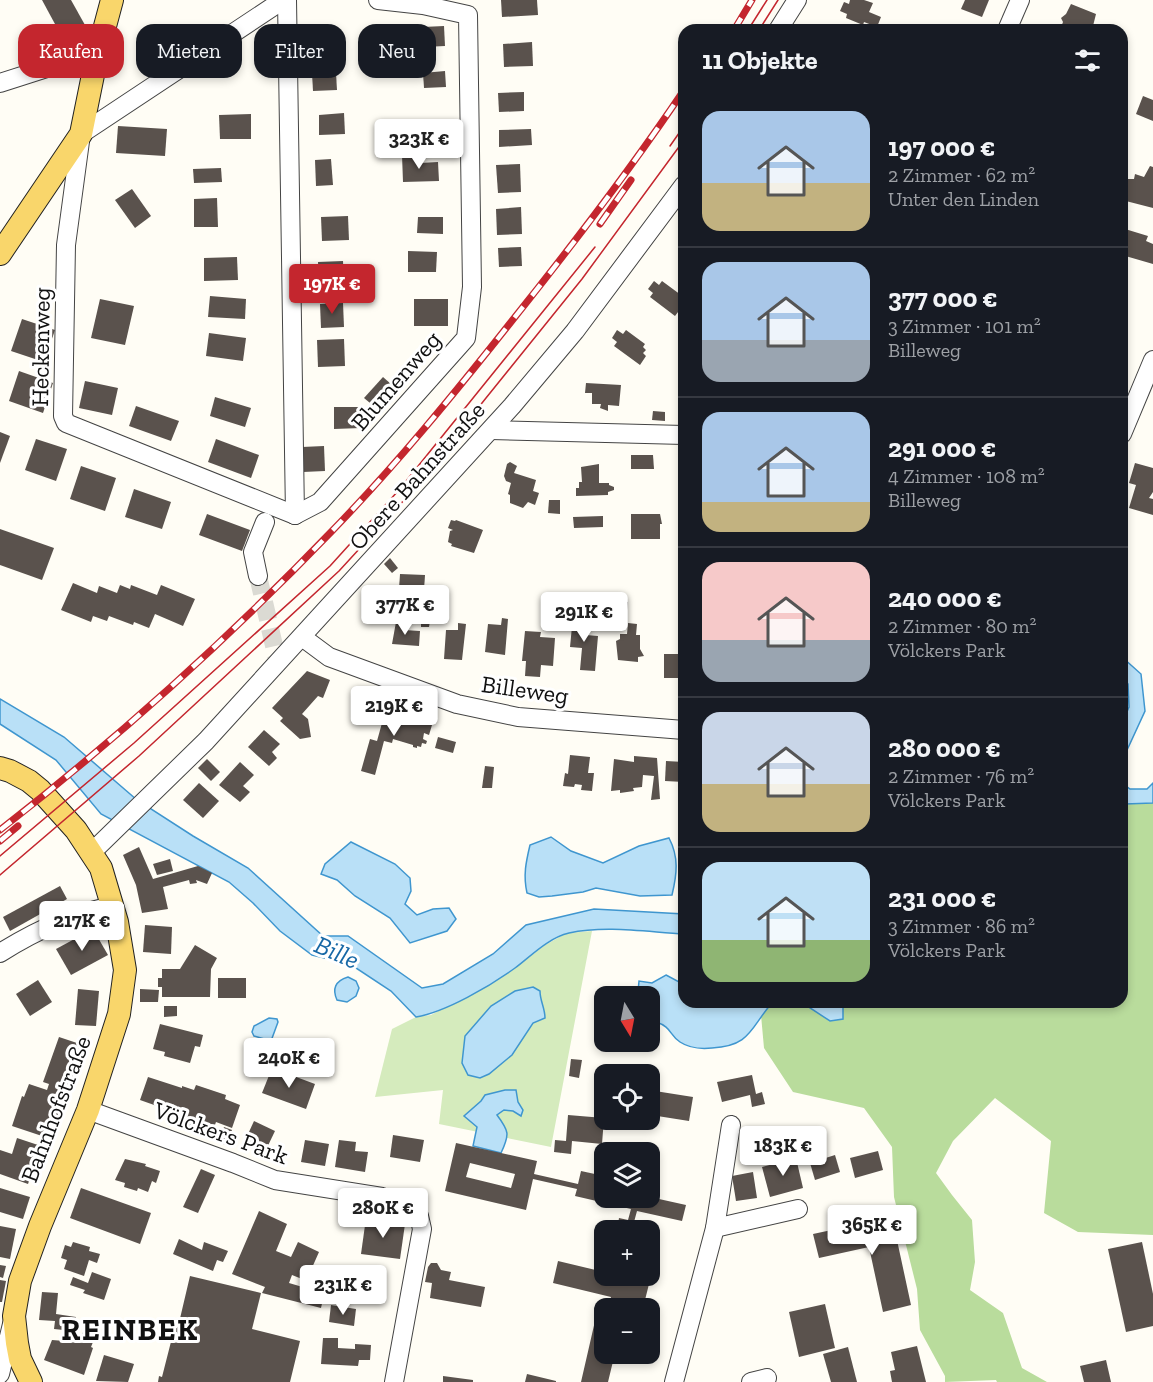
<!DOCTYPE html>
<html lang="de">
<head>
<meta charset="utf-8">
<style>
	:root { --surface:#171b24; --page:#20242c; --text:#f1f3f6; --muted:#9ea1a6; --line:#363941; --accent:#c4262e }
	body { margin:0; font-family:"Zilla Slab",serif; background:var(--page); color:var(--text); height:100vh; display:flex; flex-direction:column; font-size:22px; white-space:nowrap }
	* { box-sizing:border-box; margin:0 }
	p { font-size:20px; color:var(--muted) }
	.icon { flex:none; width:33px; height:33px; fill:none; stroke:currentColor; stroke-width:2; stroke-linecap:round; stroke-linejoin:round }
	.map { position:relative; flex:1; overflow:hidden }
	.side { position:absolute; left:678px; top:24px; width:450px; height:984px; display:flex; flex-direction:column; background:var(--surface); border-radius:18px; box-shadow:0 3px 9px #0003 }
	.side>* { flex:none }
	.hud { position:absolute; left:18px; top:24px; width:570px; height:54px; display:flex; gap:12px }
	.needle { width:39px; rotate:170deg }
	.controls { position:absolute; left:594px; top:986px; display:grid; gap:12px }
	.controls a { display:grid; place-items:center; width:66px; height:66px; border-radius:12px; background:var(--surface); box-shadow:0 3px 9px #0003; font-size:30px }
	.price { position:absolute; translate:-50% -51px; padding:0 14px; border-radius:6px; background:#fff; color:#222; font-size:20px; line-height:39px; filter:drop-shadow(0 2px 3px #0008) }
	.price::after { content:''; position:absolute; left:50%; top:36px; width:18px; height:14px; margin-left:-9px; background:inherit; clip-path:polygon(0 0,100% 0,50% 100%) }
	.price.current { background:var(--accent); color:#fff }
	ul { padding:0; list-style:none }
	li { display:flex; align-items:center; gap:18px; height:150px; padding:0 24px }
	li+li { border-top:2px solid var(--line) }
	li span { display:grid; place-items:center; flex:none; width:168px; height:120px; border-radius:18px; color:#555 }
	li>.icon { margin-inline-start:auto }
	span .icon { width:72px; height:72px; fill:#fffc; stroke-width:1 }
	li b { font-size:26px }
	h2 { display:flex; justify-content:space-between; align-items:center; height:72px; padding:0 24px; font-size:26px }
	.chip { padding:0 21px; border-radius:18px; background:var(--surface); box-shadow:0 3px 9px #0003; font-size:21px; line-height:54px }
	.chip.current { background:var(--accent); color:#fff }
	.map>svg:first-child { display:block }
	.green { fill:#d5ebbd }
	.forest { fill:#b9dc9c }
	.water { fill:#b9e0f7; stroke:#3f96cf; stroke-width:1.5 }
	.building { fill:#5a524d; fill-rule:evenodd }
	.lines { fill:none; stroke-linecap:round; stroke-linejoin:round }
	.minor-tunnel { stroke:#dbdad3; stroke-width:18; stroke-dasharray:18 9; stroke-linecap:butt }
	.minor-casing { stroke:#444; stroke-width:20 }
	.major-casing { stroke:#222; stroke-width:24 }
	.minor { stroke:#fff; stroke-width:18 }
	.major { stroke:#f9d66b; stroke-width:22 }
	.tram { stroke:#c4262e; stroke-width:1.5 }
	.rail-casing { stroke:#c4262e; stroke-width:7 }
	.rail { stroke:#fff; stroke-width:4.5; stroke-dasharray:14; stroke-linecap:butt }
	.labels { text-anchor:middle; stroke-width:6; stroke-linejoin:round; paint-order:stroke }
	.street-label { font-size:24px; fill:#111; stroke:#fff }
	.water-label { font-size:26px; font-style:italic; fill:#1768a6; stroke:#fff }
	.district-label { font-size:30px; font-weight:bold; letter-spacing:1.5px; fill:#111; stroke:#fff }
</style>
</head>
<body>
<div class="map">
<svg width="1153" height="1382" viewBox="0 0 1153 1382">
	<rect width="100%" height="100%" fill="#fffdf5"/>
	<path class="green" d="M592 931 551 1147 439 1124 443 1090 375 1097 392 1029 416 1017 431 1015 457 1001 523 962 545 945 567 933Z"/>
	<g class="forest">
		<path d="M1122 676C1133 690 1129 707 1122 723Z"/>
		<path d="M1122 801 1125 804 1153 803V1235L1078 1232 1044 1213 1051 1141 995 1098 953 1141 936 1173 952 1195 972 1220 975 1262 970 1290 1003 1313 1022 1368 1047 1382H997L996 1380 945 1382V1376L920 1330 917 1289 894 1197 892 1147 864 1108 793 1092 764 1048 761 1015 771 1003 801 1002 830 1021 843 1005 841 1002H1122Z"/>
	</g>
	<g class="water">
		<path d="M1122 657 1141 674 1145 711 1122 761V723L1129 707 1128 684 1122 676Z"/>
		<path d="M0 699 64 737 137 800 193 836 248 868 323 936H348L422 988 443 984 493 954 526 925 594 909 684 914V934C647 932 606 925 569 933 548 938 531 956 515 968 490 986 446 1012 416 1017L391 991 350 964 312 955 280 931 253 903 229 882 101 814 56 760 0 724Z"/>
		<path d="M1122 783 1130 789H1147L1153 783V803L1125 804 1122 801Z"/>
		<path d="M551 837 571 851 603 863 639 846 669 838C679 857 677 874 672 895L640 896 596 888 583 892 552 896 539 897 527 893C523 875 526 862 530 845Z"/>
		<path d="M351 842 395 864 410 878 411 891 405 904 417 915 433 909 449 908 456 919 447 931 410 943 390 918 355 896 337 880 321 874 325 864Z"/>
		<path d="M666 975 679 982 684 980V1002H794L771 1004C750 1029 750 1046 712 1048 702 1049 689 1048 680 1042 669 1035 672 1027 656 1022L650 1028V996H635L638 992 639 981 652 983Z"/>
		<path d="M348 977 356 981 359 988 356 996 347 1002 337 1000C332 989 335 981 348 977Z"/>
		<path d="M533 987 540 991C540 1001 545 1008 545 1018L533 1023 512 1055 489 1074 480 1078 468 1075 462 1063 465 1036 491 1006 515 991Z"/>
		<path d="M801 1002H841L843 1005V1019L830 1021Z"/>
		<path d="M269 1018 277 1019 278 1022 271 1041 254 1036 252 1032 254 1026Z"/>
		<path d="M505 1090H516L518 1102 523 1110 521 1116 513 1111 504 1110 497 1115C509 1131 510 1134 501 1153L473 1146 477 1127 464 1116 481 1101 485 1095Z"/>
	</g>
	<g class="building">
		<path d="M42 0H71L85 25 62 37Z"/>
		<path d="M501 0H537L538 15 502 17Z"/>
		<path d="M850 0H864L873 3 869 12 881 17 877 27 864 22 863 25 846 18 847 14 840 11 844 2 849 4Z"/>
		<path d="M965 0H989L982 17 961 9Z"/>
		<path d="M1071 4 1096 14 1092 30H1060L1063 22 1061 18 1066 14Z"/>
		<path d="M444 26 445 46 403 48 402 28Z"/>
		<path d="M339 33 340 46 309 48V35Z"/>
		<path d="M532 42 533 66 504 67 503 44Z"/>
		<path d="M445 71 446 87 424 88 423 73Z"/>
		<path d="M312 73H336L337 90 313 91Z"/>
		<path d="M524 92V111L499 112 498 93Z"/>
		<path d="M1143 96 1153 100V121L1136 114Z"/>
		<path d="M344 113 345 134 319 135V115Z"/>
		<path d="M251 114V139H220L219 115Z"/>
		<path d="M443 120 444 137 409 139V122Z"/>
		<path d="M118 126 167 129 165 156 116 153Z"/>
		<path d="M531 129 532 145 499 147V130Z"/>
		<path d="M420 154V163L438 162 439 181 403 182 402 155Z"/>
		<path d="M331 159 333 185 316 186 315 160Z"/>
		<path d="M520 164 521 192 498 193 496 165Z"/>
		<path d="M1150 166 1153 167V208L1122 200 1126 187 1124 186V179H1134L1135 174 1144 177Z"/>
		<path d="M221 168 222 182 194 183 193 169Z"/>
		<path d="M132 189 151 216 135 228 115 200Z"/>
		<path d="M217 198 218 227H194V199Z"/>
		<path d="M521 207 522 234 497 235 496 209Z"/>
		<path d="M348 216 349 240 322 241 321 217Z"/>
		<path d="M418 217H443V234L417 233Z"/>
		<path d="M1125 229 1148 236 1146 241 1153 244V264L1122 255V238Z"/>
		<path d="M521 247 522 266 499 267 498 248Z"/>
		<path d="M408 251 437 252 436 272H408Z"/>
		<path d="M237 257 238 280 204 281V258Z"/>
		<path d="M343 261 344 283 319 284 318 262Z"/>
		<path d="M654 281 659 285 662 281 681 295 678 298 684 304 675 316 650 297 653 293 648 289Z"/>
		<path d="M210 296 246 299 245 319 208 317Z"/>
		<path d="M100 299 134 306 125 345 91 338Z"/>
		<rect x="414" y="299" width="34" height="27"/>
		<path d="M343 303 344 327 321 328 320 304Z"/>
		<path d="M22 319 55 330 44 362 11 351Z"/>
		<path d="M617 330 623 334 626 330 645 344 643 347 646 350 643 353 646 356 640 365 614 346 617 342 612 338Z"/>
		<path d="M209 333 246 338 243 361 206 356Z"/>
		<path d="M344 339 345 366 318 367 317 340Z"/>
		<path d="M19 371 53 383 43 413 9 401Z"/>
		<path d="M383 377 400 392 382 413 364 398Z"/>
		<path d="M85 381 118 388 112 415 79 408Z"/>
		<path d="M586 383 621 385 619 406 608 405V411L600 408 601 404H592V393H585Z"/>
		<path d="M215 397 251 408 245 427 210 416Z"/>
		<path d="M136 406 179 421 171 441 129 426Z"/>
		<path d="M334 407H361V428L334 429Z"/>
		<path d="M653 411 665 412V421L652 420Z"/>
		<path d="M0 432 10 436 0 463Z"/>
		<path d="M36 439 67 449 56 481 25 470Z"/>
		<path d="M216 439 259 455 251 478 208 462Z"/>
		<path d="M324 446 325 471 303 472 302 447Z"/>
		<path d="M631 455H653L654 469H631Z"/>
		<path d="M510 462 517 466 514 473 536 480 533 491 539 493 535 505 528 502 523 508 510 503V495L508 494 511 483 506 481 504 476 507 464Z"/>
		<path d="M1135 463 1153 468V492L1149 498 1153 499V515L1129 508 1136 485 1129 483Z"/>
		<path d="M599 464V483H609V485L614 487V490L608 492V495L576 496V488H579V482H582L581 467Z"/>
		<path d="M81 466 116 478 105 511 70 499Z"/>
		<path d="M134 489 171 502 162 529 125 517Z"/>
		<path d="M549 500H560V514L548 513Z"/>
		<path d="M207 514 250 530 242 551 199 535Z"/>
		<path d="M631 514H660L662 524H660V539H631Z"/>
		<path d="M603 516V527L574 528 573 517Z"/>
		<path d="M451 520 455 521 456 520 483 530 474 553 451 546 452 544 448 542 450 531 453 530 448 528Z"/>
		<path d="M0 529 54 548 42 580 0 565Z"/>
		<path d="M390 558 398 568 392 573 384 564Z"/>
		<path d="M400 574 425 575 424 590 399 589Z"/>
		<path d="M73 583 97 593 99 586 117 593 120 585 130 589 131 585 157 595 161 585 195 599 183 626 155 614 149 628 134 622 133 625 109 616 107 621 93 616 91 622 61 610Z"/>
		<path d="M616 600 628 602 626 619 614 618Z"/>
		<path d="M573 616 588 618 586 635 598 636 595 671 580 670 582 648 570 647Z"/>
		<path d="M502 618 508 619 505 655 485 652 488 624 501 625Z"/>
		<path d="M421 620 430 621 429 627H421Z"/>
		<path d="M396 622 404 623V630L420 631 419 646 392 644Z"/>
		<path d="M458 623 466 624 462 660 444 659 446 630H458Z"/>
		<path d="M628 623 637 624 636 635H640V649L644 656 638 657V662L618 660 616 641 620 639V634H627Z"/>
		<path d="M525 631 541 632 540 637 555 638 553 666 541 665 540 677 525 676 526 661H522Z"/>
		<rect x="664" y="654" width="20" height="24"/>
		<path d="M307 671 330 680 323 698 318 696 302 714 308 719 311 737 300 739 280 721 283 718 272 708Z"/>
		<path d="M382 711 432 725 429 735 424 733 423 739 427 741 426 744 422 743 421 747 417 746V748L413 747V745L393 739 392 743 384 741 375 775 361 771 370 739 377 741 382 723 379 722Z"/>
		<path d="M264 730 280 744 272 752 277 758 269 766 248 747Z"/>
		<path d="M438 737 456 742 453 753 435 748Z"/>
		<path d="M570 755 590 757 588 773H594L592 791 581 790 582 785 575 784 574 787 563 786 565 773 568 774Z"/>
		<path d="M634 756 657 758 660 799 651 800 654 776 643 775 642 787 633 788 634 791 620 793V790L611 791 614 759 634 762Z"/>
		<path d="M207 759 220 772 211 781 198 768Z"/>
		<path d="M666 761 684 762V782L665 781Z"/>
		<path d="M240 762 254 775 243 786 250 792 240 802 219 785Z"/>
		<path d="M485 766 494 767 492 788H482Z"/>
		<path d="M199 783 219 801 203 818 183 800Z"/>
		<path d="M139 847 153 879 198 866 212 873 207 884 196 880 197 883 190 884 189 880 163 887 168 909 142 913 136 885 123 855Z"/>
		<path d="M170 859 173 871 157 875 153 864Z"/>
		<path d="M60 886 67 899 10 931 3 917Z"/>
		<path d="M145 925 172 927 171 954 143 952Z"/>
		<path d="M93 929 108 955 71 975 56 949Z"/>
		<path d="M195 945 217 958 211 969 210 997H162V987H158V978H162V969H180Z"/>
		<rect x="218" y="978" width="28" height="20"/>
		<path d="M38 980 52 1002 30 1016 16 994Z"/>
		<path d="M78 989 99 991 96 1026 75 1025Z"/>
		<path d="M140 989 159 990 158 1002H140Z"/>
		<path d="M164 1006H177V1016L164 1017Z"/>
		<path d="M160 1024 203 1035 200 1047 195 1046 190 1063 164 1056 165 1052 153 1049Z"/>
		<path d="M59 1037 83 1045 51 1139 12 1126 22 1096 24 1097 29 1084 47 1090 49 1084 43 1082Z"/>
		<path d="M571 1059 582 1060 579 1078 569 1076Z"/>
		<path d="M272 1068 315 1084 306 1109 262 1093Z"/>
		<path d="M752 1075 756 1094 762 1092 765 1104 752 1107 750 1095 722 1102 717 1082Z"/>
		<path d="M148 1077 182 1088V1086L194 1090 196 1085 226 1095 225 1099 240 1105 232 1128 216 1122 210 1139 175 1127 181 1111 175 1109 174 1112 140 1100Z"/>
		<path d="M655 1091 693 1097 689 1121 651 1115Z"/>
		<path d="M568 1115 604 1118 602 1144 572 1141 571 1154 554 1152 555 1140 566 1141Z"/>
		<path d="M254 1121 275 1131 264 1154 243 1145Z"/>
		<path d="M224 1127 232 1130 226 1145 218 1142Z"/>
		<path d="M393 1135 424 1140 420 1162 390 1157Z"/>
		<path d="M17 1138 41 1146 28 1184 0 1174V1150L12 1154Z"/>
		<path d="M305 1140 329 1144 325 1166 301 1162Z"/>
		<path d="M339 1140 356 1142 355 1151 368 1152 365 1172 335 1167Z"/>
		<path d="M456 1143 537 1161 534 1174 578 1184 581 1171 604 1176V1197H650L686 1205 682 1221 637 1211 634 1222 644 1224 642 1230H617L619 1218 628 1220 631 1209 575 1196 577 1189 533 1179 526 1210 445 1191ZM470 1163 515 1174 511 1188 466 1177Z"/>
		<path d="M878 1151 883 1170 855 1178 850 1158Z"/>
		<path d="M835 1155 840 1172 815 1180 810 1163Z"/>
		<path d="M796 1158 803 1188 770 1197 762 1167Z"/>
		<path d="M125 1159 146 1164 145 1166 160 1171 156 1183 152 1181 148 1192 138 1188 137 1191 124 1187 125 1183 115 1180Z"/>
		<path d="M201 1169 215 1175 198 1213 183 1207Z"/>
		<path d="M753 1172 757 1198 736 1201 732 1176Z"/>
		<path d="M0 1188 30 1197 23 1219 0 1212Z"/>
		<path d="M81 1188 151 1213 140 1244 70 1218Z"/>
		<path d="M259 1211 287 1224 276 1251 291 1257 298 1242 319 1252 311 1270 328 1277 321 1308 262 1293 265 1287 232 1274ZM292 1275 307 1281 306 1288 289 1283Z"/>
		<path d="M892 1217 911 1305 883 1312 869 1247 819 1258 813 1234Z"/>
		<path d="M366 1218 405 1224 400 1259 361 1254Z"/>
		<path d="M0 1226 16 1229 10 1259 0 1257Z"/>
		<path d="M179 1239 202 1250 204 1242 228 1251 223 1262 217 1260 213 1271 173 1254Z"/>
		<path d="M73 1242 90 1247 89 1251 100 1254 97 1263 89 1260 84 1276 64 1269 67 1260 61 1258 65 1245 71 1247Z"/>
		<path d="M1142 1242 1153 1294V1326L1126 1332 1108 1249Z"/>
		<path d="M558 1261 604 1272V1275H632L650 1280 644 1304 618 1298 615 1308H609L611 1297 553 1283Z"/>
		<path d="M431 1263H437L441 1270 451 1272 449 1280 485 1287 481 1307 430 1298 432 1283 425 1282 428 1267Z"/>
		<path d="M0 1265 6 1266 3 1278 0 1277Z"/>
		<path d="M92 1272 111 1279 104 1300 83 1293 85 1290 70 1285 73 1277 88 1283Z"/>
		<path d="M190 1276 261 1293 252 1329 300 1341 290 1382H158L159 1376 162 1377 175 1326 178 1327Z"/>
		<path d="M0 1280 6 1281 2 1302H0Z"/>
		<path d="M42 1292 58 1293 56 1314 76 1317 73 1331 54 1329 55 1321 39 1320Z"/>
		<path d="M825 1304 835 1348 799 1357 789 1312Z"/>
		<path d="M331 1305 356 1309 354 1326 329 1322Z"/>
		<path d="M598 1308 604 1309V1353H615L608 1382H581Z"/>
		<path d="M83 1332 95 1337 91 1347 93 1348 84 1375 44 1360 52 1340 78 1342Z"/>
		<path d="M323 1338H338V1348L355 1349V1344L371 1345 370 1360H359L358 1366 321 1364Z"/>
		<path d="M917 1346 926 1382H892L890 1371 895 1370 891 1352Z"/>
		<path d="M848 1347 857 1382H831L823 1354Z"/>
		<path d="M104 1355 134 1364 128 1382 96 1381Z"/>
		<path d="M1106 1360 1111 1382H1084L1080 1366Z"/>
		<path d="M527 1374 556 1381V1382H525Z"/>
		<path d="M443 1376 473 1380V1382H443Z"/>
	</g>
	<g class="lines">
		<path class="minor-tunnel" d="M258 576 278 663"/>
		<defs>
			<g id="minor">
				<path d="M283 0 81 134 66 245 63 416 66 423 295 515"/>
				<path d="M287 0 295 515"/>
				<path d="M778 30 797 0"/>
				<path d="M1007 30 1020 0"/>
				<path d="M0 83 100 51"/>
				<path d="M491 430 684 435"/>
				<path d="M1122 434 1153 360"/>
				<path d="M295 515 320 502 466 338 472 287 468 15 423 5 378 0"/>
				<path d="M258 576 253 552 265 522"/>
				<path d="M302 637 329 657 457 704 518 717 684 730"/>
				<path d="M91 853 206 741 512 406 575 331 684 185"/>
				<path d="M0 953C35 931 73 913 113 906"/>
				<path d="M88 1110 233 1163 275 1180 382 1197 403 1203 419 1216 422 1229 394 1382"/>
				<path d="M715 1228 798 1209"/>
				<path d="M0 1374 12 1324"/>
				<path d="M674 1382 715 1228 731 1125"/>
				<path d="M751 1382 767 1378"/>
			</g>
			<g id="major">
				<path d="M0 254 81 134 96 60 112 0"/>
				<path d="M0 768 10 771 29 781 40 790 76 830 101 868 117 922 125 970 119 1014 88 1110 40 1226 20 1281 14 1316 17 1343 20 1359 31 1382"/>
			</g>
		</defs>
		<use href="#minor" class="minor-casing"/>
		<use href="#major" class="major-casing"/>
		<use href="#minor" class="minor"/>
		<use href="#major" class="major"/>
		<g class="tram">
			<path d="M748 30 767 0"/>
			<path d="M759 30 778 0"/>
			<path d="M670 146 684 126"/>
			<path d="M0 856 134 743 330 566 398 491 595 247"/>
			<path d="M0 875 139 756 339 571 406 498 486 398 582 279 684 140"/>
		</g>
		<defs>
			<g id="rail">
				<path d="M734 30 752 0"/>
				<path d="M600 224 631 180"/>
				<path d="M0 830C118 738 229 638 332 531 396 465 454 394 511 322 571 247 630 170 684 90"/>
				<path d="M0 841 18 826"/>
			</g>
		</defs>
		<use href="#rail" class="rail-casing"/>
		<use href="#rail" class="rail"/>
	</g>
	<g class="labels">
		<g class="street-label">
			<text transform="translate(41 347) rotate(-89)" y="8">Heckenweg</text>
			<text transform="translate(396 381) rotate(-49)" y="8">Blumenweg</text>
			<text transform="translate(417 476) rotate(-48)" y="8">Obere Bahnstraße</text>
			<text transform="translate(525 690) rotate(8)" y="8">Billeweg</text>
			<text transform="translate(56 1109) rotate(-69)" y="8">Bahnhofstraße</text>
			<text transform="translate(221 1133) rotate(20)" y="8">Völckers Park</text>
		</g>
		<g class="water-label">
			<text transform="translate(337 952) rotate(24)" y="9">Bille</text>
		</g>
		<g class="district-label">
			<text x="130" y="1340">REINBEK</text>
		</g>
	</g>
</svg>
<div class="controls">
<a><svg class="needle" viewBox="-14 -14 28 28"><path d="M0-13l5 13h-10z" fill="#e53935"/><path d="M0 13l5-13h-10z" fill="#9ea1a6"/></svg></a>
<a><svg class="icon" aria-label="locate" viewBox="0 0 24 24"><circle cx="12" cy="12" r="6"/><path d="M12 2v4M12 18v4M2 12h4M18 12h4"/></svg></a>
<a><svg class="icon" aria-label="layers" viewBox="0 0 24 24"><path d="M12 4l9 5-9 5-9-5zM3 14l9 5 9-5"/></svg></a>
<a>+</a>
<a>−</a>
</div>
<b class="price" style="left:419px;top:170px">323K €</b>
<b class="price current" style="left:332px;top:315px">197K €</b>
<b class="price" style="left:405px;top:636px">377K €</b>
<b class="price" style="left:584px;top:643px">291K €</b>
<b class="price" style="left:394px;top:737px">219K €</b>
<b class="price" style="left:82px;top:952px">217K €</b>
<b class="price" style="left:289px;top:1089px">240K €</b>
<b class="price" style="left:783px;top:1177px">183K €</b>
<b class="price" style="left:383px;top:1239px">280K €</b>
<b class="price" style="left:872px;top:1256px">365K €</b>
<b class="price" style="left:343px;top:1316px">231K €</b>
<div class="hud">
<a class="chip current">Kaufen</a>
<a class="chip">Mieten</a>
<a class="chip">Filter</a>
<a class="chip">Neu</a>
</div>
<section class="side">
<h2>11 Objekte<svg class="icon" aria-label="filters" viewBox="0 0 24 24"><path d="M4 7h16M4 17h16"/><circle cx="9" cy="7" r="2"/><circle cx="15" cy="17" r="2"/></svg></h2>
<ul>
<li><span style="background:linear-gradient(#a9c7e8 60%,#c2b280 0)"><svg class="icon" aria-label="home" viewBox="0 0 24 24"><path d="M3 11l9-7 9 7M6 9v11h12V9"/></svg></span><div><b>197 000 €</b><p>2 Zimmer · 62 m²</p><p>Unter den Linden</p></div></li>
<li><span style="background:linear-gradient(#a9c7e8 65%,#9aa5b1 0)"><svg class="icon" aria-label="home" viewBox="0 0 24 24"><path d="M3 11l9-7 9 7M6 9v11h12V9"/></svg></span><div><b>377 000 €</b><p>3 Zimmer · 101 m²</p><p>Billeweg</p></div></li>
<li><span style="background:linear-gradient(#a9c7e8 75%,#c2b280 0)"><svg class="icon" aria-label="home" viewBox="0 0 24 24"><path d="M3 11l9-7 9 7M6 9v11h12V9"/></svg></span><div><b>291 000 €</b><p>4 Zimmer · 108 m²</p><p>Billeweg</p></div></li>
<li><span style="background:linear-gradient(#f6c9c9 65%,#9aa5b1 0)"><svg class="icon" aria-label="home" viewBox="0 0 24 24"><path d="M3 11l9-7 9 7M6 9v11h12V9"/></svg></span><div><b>240 000 €</b><p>2 Zimmer · 80 m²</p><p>Völckers Park</p></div></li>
<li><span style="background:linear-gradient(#c9d6e8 60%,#c2b280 0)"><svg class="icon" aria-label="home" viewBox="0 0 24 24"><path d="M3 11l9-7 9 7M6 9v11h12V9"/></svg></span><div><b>280 000 €</b><p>2 Zimmer · 76 m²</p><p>Völckers Park</p></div></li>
<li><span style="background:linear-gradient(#bfe0f5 65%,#8fb573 0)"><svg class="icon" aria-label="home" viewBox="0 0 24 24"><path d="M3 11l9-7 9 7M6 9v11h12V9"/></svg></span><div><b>231 000 €</b><p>3 Zimmer · 86 m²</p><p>Völckers Park</p></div></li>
</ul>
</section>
</div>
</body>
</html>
